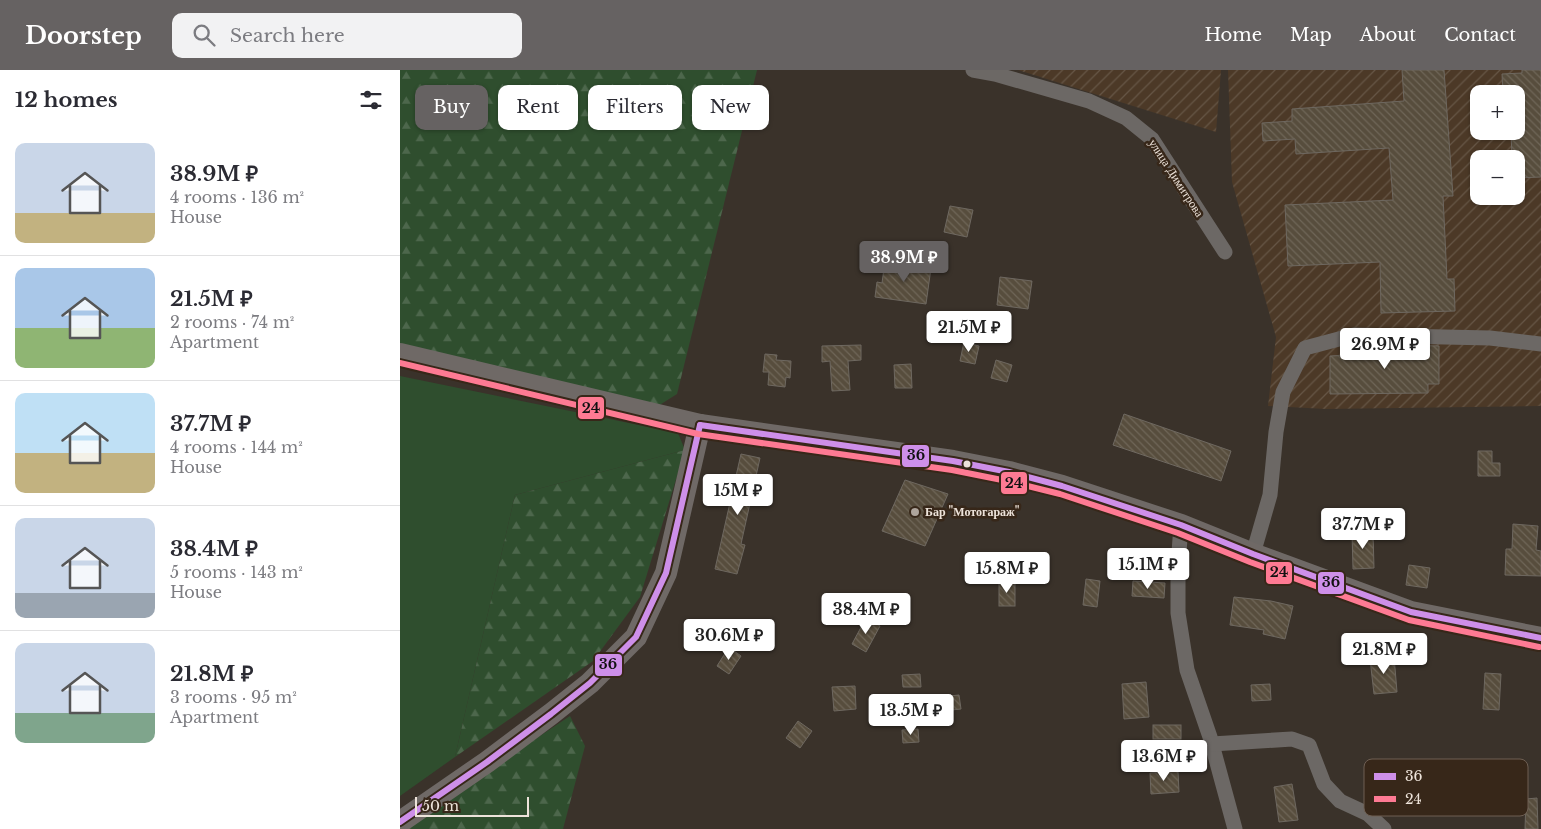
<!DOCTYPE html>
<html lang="en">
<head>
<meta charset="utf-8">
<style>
	:root { --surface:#fff; --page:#f2f2f3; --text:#2b2b33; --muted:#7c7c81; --line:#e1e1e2; --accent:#666262 }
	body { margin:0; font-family:"Libre Baskerville",serif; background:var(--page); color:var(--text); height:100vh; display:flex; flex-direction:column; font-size:19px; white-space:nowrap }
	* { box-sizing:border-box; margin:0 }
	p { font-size:16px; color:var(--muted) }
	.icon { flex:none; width:28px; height:28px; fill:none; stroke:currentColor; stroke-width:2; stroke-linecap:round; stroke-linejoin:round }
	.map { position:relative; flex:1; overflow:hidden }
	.drawer { display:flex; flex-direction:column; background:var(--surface); width:400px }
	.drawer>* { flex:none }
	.top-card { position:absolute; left:15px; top:15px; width:475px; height:45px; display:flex; gap:10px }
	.controls { position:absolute; left:1070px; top:15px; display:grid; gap:10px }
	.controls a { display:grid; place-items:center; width:55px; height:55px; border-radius:10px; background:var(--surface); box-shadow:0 1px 4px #0004; font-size:25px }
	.scale { position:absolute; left:15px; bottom:12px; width:114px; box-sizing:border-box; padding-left:5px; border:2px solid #ede3da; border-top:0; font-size:14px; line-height:18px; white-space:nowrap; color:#ede3da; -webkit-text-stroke:4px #372719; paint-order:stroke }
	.price { position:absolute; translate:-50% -42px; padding:0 11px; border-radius:5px; background:#fff; color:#222; font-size:16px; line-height:32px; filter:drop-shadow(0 1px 2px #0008) }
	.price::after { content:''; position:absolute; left:50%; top:30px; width:15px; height:11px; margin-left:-8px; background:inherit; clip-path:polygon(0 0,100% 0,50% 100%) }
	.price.on { background:var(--accent); color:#fff }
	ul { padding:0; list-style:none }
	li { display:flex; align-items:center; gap:15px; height:125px; padding:0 15px }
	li+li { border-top:1px solid var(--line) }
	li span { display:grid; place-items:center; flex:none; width:140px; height:100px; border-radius:10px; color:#555 }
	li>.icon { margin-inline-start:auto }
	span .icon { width:60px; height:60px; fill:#fffc; stroke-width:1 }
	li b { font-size:21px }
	h2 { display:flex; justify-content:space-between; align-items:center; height:60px; padding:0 15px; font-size:21px }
	.pill { padding:0 18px; border-radius:10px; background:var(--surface); box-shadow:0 1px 4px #0004; font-size:18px; line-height:45px }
	.pill.on { background:var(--accent); color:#fff }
	header { display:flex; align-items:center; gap:30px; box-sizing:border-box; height:70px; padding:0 25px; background:var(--accent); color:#fff }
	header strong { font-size:24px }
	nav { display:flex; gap:28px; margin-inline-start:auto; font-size:18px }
	.search { width:350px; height:45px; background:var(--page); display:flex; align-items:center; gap:12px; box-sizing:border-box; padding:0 18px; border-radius:10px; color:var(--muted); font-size:19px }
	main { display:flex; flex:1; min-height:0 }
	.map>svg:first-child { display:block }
	.industrial { fill:url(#industrial-furrows); fill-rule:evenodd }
	.green { fill:#2f4e2e }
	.forest { fill:url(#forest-firs) }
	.building { fill:url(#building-back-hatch); stroke:#6e6860 }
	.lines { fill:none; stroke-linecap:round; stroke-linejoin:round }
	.street { stroke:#6c6865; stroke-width:15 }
	.secondary { stroke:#6f6966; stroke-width:22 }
	.bus-1-casing { stroke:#372719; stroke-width:10 }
	.bus-2-casing { stroke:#372719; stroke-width:10 }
	.bus-1 { stroke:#ce8fe9; stroke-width:6 }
	.bus-2 { stroke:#fe7a93; stroke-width:6 }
	.bus-dot { fill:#ede3da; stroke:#372719; stroke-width:2 }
	.poi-dot { fill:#aea59c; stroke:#372719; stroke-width:2 }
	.labels { text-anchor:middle; stroke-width:5; stroke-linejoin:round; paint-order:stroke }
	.street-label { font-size:12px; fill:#ede3da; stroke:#372719 }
	.poi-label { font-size:12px; font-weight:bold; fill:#ede3da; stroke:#372719; text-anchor:start }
	.key { fill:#372719; stroke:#6e5f53; stroke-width:1 }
	.key-label { font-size:14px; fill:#ede3da }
	.line-badge { stroke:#372719; stroke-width:2 }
	.pale-badge-label { font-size:14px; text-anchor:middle; font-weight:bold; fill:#111 }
</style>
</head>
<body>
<header>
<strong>Doorstep</strong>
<div class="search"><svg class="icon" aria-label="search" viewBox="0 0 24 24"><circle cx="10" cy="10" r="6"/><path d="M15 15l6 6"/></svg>Search here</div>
<nav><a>Home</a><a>Map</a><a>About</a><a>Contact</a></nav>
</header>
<main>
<section class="drawer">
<h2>12 homes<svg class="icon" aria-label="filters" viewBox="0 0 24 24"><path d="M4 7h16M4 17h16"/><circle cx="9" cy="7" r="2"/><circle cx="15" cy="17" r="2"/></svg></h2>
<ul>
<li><span style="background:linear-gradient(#c9d6e8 70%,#c2b280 0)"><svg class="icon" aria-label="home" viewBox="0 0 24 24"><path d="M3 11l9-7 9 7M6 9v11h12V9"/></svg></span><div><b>38.9M ₽</b><p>4 rooms · 136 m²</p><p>House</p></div></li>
<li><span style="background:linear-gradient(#a9c7e8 60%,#8fb573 0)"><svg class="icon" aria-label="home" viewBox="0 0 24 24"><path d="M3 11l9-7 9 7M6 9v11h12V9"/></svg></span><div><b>21.5M ₽</b><p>2 rooms · 74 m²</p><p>Apartment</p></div></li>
<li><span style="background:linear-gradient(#bfe0f5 60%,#c2b280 0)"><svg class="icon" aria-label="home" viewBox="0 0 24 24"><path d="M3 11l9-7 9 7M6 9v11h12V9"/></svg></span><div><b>37.7M ₽</b><p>4 rooms · 144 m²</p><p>House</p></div></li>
<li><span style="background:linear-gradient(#c9d6e8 75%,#9aa5b1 0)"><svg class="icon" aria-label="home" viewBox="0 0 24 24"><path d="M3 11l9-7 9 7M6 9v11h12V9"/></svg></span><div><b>38.4M ₽</b><p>5 rooms · 143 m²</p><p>House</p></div></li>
<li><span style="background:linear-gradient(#c9d6e8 70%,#7fa58c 0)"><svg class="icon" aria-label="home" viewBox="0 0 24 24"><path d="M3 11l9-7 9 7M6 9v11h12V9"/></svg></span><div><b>21.8M ₽</b><p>3 rooms · 95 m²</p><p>Apartment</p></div></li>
</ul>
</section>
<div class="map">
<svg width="1141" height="759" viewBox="0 0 1141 759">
	<defs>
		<pattern id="industrial-furrows" width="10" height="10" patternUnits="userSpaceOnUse" patternTransform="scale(1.25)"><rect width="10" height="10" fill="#4c3927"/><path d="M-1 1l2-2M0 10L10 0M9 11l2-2" fill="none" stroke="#665646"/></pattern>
		<pattern id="forest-firs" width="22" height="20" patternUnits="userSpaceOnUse" patternTransform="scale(1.25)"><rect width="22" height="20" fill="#2f4e2e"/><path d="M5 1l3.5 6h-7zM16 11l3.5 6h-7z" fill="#4d674c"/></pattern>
		<pattern id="building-back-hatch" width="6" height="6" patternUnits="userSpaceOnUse" patternTransform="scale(1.25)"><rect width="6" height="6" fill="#574d3d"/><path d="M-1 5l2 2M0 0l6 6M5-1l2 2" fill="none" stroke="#6f6658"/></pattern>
	</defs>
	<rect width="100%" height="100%" fill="#3a322a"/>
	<g class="industrial">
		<path d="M618 0H821L816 62Z"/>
		<path d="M828 0H1141V336L926 339 868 336 876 267 832 112ZM1079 24H1116V61H1079ZM1079 89H1116V126H1079Z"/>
	</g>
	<path class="green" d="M0 306 278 363 285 380 115 425 55 687 0 726Z"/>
	<g class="forest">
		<path d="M0 0H357L277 324 250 341 0 277Z"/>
		<path d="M285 380 240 527 193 591 55 687 115 425Z"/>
		<path d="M170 646 185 676 163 759H0Z"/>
	</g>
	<g class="building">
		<path d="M1002 0H1044L1053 126H1043L1047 209H1054L1055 241 981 243 980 192 888 196 885 135 993 130 989 78 896 84 895 69 863 71 862 53 892 51V39L1004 31Z"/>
		<path d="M1122 0H1141V107L1116 108V89H1112L1111 61H1116V24H1103L1102 4 1122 3Z"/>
		<path d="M550 136 573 140 567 167 544 162Z"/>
		<path d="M485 191 531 198 526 234 475 227 477 212 482 213Z"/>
		<path d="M600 207 632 211 628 239 597 235Z"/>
		<path d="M564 272 579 276 575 294 560 291Z"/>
		<path d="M955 274 1039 276V314H1028V323L930 324V286L952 285V275Z"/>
		<path d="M461 275V290L448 291 450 320 432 321 430 291 422 292V276Z"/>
		<path d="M365 284 377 285 376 290 391 291 390 308 386 307 385 317 368 315 369 302H363Z"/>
		<path d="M596 290 612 295 607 312 591 308Z"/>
		<path d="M511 294 512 318H495L494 295Z"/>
		<path d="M724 344 831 381 821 411 713 375Z"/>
		<path d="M1078 381H1092V393H1100V406H1078Z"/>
		<path d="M341 384 360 388 341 474 345 475 337 504 315 499Z"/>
		<path d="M505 410 548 424 525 476 482 461Z"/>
		<path d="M1113 454 1138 456 1136 480 1141 481V506L1105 505 1106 479H1112Z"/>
		<path d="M952 462H973L974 498 953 499Z"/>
		<path d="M1009 495 1030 498 1027 518 1006 515Z"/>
		<path d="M686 509 700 511 697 537 683 535Z"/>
		<rect x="599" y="511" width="16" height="25"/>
		<path d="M733 511 765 513 764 528 732 526Z"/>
		<path d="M834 527 871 531 893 536 885 569 863 564 864 560 830 555Z"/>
		<path d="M466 548 480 556 466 582 452 574Z"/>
		<path d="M329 577 341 586 329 604 317 596Z"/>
		<path d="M994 586 997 622 974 624 970 589Z"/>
		<path d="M1085 603 1101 604 1099 640 1083 639Z"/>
		<path d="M520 604 521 617H503L502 605Z"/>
		<path d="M746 612 749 647 724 649 722 614Z"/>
		<path d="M870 614 871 630 852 631 851 615Z"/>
		<path d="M455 616 456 639 434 641 432 617Z"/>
		<path d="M559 625 561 639 532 642 531 628Z"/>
		<path d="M398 651 412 661 400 678 386 668Z"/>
		<rect x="753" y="655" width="28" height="14"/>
		<path d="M518 659 519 672 503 673 502 660Z"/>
		<path d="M778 701 779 722 751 724 750 703Z"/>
		<path d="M892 714 898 750 879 752 874 717Z"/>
		<path d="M1137 728 1138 759H1125L1126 729Z"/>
	</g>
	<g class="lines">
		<g class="street">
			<path d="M573 0 595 4 689 31 726 48 752 69 825 182"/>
			<path d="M781 455 778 496V543L787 600 810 667 835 759"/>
			<path d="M853 484 870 425 876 362 883 322 905 278 954 265 1090 268 1141 274"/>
			<path d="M812 674 892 669 909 675 924 714 940 731 968 744 984 759"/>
		</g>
		<g class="secondary">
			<path d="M0 284 300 355 553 391 609 402 662 416 781 455 853 484 1011 542 1141 568"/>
			<path d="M0 752 87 692 151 644 190 613 236 567 266 503 300 355"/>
		</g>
		<defs>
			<g id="bus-1">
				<path d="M300 355 553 391 609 402 662 416 781 455 853 484 1011 542 1141 568"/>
				<path d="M0 752 87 692 151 644 190 613 236 567 266 503 300 355"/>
			</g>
			<path id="bus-2" d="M0 293 298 364 552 400 607 411 660 424 778 463 850 492 1009 550 1139 577"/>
		</defs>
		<use href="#bus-1" class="bus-1-casing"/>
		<use href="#bus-2" class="bus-2-casing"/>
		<use href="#bus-1" class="bus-1"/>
		<use href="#bus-2" class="bus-2"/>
	</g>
	<circle class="bus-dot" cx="567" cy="394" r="4.5"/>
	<circle class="poi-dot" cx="515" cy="442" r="5"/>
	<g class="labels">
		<g class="street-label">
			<text transform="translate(776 108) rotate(57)" y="4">улица Димитрова</text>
		</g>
		<g class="poi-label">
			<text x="525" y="446">Бар "Мотогараж"</text>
		</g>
	</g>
	<rect x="964" y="689" width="164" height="57" rx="8" class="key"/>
	<rect x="974" y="703" width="22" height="7" fill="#ce8fe9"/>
	<rect x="974" y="726" width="22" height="6" fill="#fe7a93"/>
	<g class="key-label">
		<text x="1005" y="711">36</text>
		<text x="1005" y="734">24</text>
	</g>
	<g class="line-badge">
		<rect x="177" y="326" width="28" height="24" rx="5" fill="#fe7a93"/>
		<rect x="501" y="374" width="29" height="24" rx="5" fill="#ce8fe9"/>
		<rect x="600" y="401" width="28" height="24" rx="5" fill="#fe7a93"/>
		<rect x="865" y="491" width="28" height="24" rx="5" fill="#fe7a93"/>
		<rect x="917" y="501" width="28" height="24" rx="5" fill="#ce8fe9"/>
		<rect x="194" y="583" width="29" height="24" rx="5" fill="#ce8fe9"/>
	</g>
	<g class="pale-badge-label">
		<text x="191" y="343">24</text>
		<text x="516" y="390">36</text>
		<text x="614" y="418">24</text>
		<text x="879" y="507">24</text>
		<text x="931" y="517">36</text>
		<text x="208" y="599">36</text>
	</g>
</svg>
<div class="controls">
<a>+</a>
<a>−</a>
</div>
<div class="scale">50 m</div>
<b class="price on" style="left:504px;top:213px">38.9M ₽</b>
<b class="price" style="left:569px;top:283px">21.5M ₽</b>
<b class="price" style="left:985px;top:300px">26.9M ₽</b>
<b class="price" style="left:338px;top:446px">15M ₽</b>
<b class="price" style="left:963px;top:480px">37.7M ₽</b>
<b class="price" style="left:748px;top:520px">15.1M ₽</b>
<b class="price" style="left:607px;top:524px">15.8M ₽</b>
<b class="price" style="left:466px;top:565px">38.4M ₽</b>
<b class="price" style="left:329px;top:591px">30.6M ₽</b>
<b class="price" style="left:984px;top:605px">21.8M ₽</b>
<b class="price" style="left:511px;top:666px">13.5M ₽</b>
<b class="price" style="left:764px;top:712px">13.6M ₽</b>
<div class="top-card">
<a class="pill on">Buy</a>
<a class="pill">Rent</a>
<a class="pill">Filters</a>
<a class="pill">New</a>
</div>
</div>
</main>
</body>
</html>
